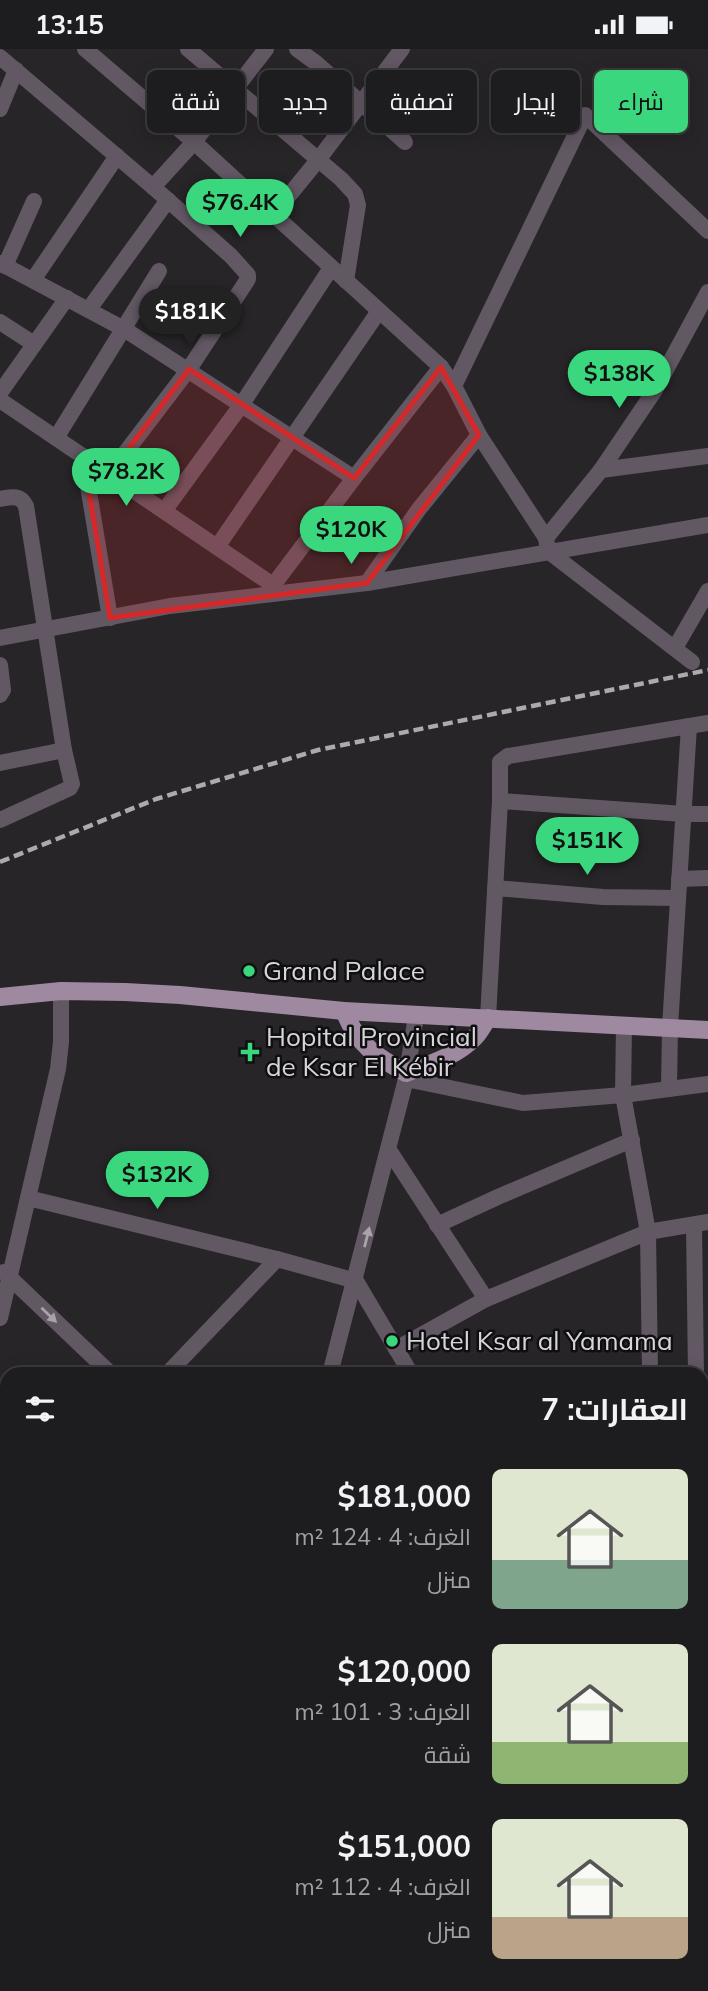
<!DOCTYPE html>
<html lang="ar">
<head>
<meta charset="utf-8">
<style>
	:root { --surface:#1d1c1e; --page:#252527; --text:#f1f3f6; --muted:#a0a1a4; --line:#3b3a3c; --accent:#3bd77f }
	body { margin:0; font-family:Mulish,Cairo,sans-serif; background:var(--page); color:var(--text); direction:rtl; height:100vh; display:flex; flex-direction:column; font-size:26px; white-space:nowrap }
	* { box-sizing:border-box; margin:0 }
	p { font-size:23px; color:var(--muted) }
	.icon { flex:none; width:38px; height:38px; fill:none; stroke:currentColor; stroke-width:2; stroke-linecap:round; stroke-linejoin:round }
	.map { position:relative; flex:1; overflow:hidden; direction:ltr }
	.drawer { position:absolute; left:0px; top:1318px; width:709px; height:625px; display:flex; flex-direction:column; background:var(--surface); border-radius:21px 21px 0 0; box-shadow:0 4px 18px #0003,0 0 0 2px var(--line); direction:rtl }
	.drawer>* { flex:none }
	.top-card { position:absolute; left:21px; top:21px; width:667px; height:63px; direction:rtl; display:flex; gap:14px }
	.price { position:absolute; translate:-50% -60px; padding:0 16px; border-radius:24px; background:var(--accent); color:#111; font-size:23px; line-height:46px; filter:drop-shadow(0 2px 4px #0008) }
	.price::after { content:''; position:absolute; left:50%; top:42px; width:21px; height:16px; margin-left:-10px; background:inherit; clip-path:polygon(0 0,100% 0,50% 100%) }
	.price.on { background:#222; color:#fff }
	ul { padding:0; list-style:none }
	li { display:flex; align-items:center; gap:21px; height:175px; padding:0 21px }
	li span { display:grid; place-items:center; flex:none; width:196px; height:140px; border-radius:10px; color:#555 }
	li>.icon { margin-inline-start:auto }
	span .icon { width:84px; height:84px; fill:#fffc; stroke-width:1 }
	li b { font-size:30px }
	h2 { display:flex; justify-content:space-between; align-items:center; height:84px; padding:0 21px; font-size:30px }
	.tag { padding:0 24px; border-radius:10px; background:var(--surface); box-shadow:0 4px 18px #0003,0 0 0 2px var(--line); font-size:24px; line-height:63px }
	.tag.on { background:var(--accent); color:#111 }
	.status { display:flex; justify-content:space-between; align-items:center; height:49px; padding:0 35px; background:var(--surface); direction:ltr }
	.status svg { height:19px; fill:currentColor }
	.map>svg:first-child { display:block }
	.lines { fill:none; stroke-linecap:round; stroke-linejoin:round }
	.minor { stroke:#625864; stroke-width:16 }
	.major { stroke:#9e89a1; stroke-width:18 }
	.rail { stroke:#acaaac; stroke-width:4.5; stroke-dasharray:10 5; stroke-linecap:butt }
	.oneway { fill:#a8a3a9 }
	.marked { fill:#d62828; fill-opacity:0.2; stroke:#d62828; stroke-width:5; stroke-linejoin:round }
	.poi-dot { fill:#3bd77f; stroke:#0f0e10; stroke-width:2.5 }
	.labels { text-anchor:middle; stroke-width:5; stroke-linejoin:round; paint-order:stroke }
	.poi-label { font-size:26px; fill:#d7d5d7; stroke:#0f0e10; text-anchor:start }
</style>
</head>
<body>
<div class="status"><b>13:15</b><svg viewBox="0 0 49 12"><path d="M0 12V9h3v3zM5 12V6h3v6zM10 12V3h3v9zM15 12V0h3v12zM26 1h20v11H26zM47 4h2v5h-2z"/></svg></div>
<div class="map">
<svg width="708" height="1942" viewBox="0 0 708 1942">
	<rect width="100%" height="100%" fill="#272528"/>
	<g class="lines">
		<g class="minor">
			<path d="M85 0 194 93 441 318 454 337 479 386 546 489 548 502 692 613"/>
			<path d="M188 0 341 130 355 145 358 156 346 232"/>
			<path d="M297 0 316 14 405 93"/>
			<path d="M0 8 153 138 231 207 248 226V230L189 320 109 425"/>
			<path d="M0 60 16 21"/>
			<path d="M153 138 194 93 266 0"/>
			<path d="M273 166 318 111 402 0"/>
			<path d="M0 214 124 280 354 429"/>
			<path d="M5 217 34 152"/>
			<path d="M33 231 117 107"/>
			<path d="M89 260 168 151"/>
			<path d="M0 273 34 295"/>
			<path d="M454 337 585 66 708 182"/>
			<path d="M0 344 67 249"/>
			<path d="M0 351 273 536"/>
			<path d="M56 389 159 222"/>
			<path d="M83 407 110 569"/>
			<path d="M601 421 708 407"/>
			<path d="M0 450C11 448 20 445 26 457L64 701 0 714"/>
			<path d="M164 462 242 355 331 219"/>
			<path d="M546 489 601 421 655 341 708 243"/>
			<path d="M217 498 379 262"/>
			<path d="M367 534 419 460 479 386"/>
			<path d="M268 543 354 429 441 318"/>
			<path d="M0 589 170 557 367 534 708 476"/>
			<path d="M675 599 708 542"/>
			<path d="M0 616 3 641 0 646"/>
			<path d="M500 752 684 765H708"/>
			<path d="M0 771 70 739 72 735 64 701"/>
			<path d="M679 830 708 829"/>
			<path d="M495 839 603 848 678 849"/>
			<path d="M488 969 500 752V713L508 707 708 674"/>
			<path d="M624 977 623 1046 648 1183 650 1325"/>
			<path d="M406 1030 523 1054 623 1046 708 1035"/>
			<path d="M669 1040 670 978 689 677"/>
			<path d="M389 1101 486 1250"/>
			<path d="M28 1149 277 1210"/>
			<path d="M437 1176 500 1147 632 1091"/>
			<path d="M694 1176 696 1325"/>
			<path d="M4 1223 111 1325"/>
			<path d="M0 1269 58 1020 61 993V942"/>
			<path d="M396 1300 486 1250 648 1183 708 1173"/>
			<path d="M167 1325 277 1210 356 1232 411 1325"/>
			<path d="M330 1325 406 1030 416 967"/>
			<path d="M0 1337 7 1343"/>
			<path d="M702 1368 708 1370"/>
			<path d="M0 1542 7 1549"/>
			<path d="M702 1592 708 1591"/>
			<path d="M0 1624 7 1631"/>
			<path d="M0 1686 7 1688"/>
			<path d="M0 1817 7 1814"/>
			<path d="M280 1936 281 1942"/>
			<path d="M364 1936 367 1942"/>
		</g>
		<g class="major">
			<path d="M0 948 61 942 125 943 180 946 344 962 708 981"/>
			<path d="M344 962C358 996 375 1007 406 1024 430 1015 457 1007 475 988 480 983 484 975 488 969"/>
		</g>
		<path class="rail" d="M0 813 156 750 318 701 708 621"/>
	</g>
	<defs><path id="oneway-solid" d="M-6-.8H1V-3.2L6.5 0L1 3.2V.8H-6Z" transform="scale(1.75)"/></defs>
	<g class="oneway">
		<use href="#oneway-solid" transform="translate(367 1188) rotate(-76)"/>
		<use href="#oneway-solid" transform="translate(49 1266) rotate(44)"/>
	</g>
	<path class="marked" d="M441 318 479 386 367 534 110 569 83 407 109 425 189 320 354 429Z"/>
	<g class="poi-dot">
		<circle cx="249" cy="922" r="7"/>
		<path d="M246.5 992.5h7v7h7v7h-7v7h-7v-7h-7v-7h7z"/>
		<circle cx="392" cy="1292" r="7"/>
	</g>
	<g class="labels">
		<g class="poi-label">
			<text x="263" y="931">Grand Palace</text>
			<text x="266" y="997">Hopital Provincial<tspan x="266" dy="30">de Ksar El Kébir</tspan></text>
			<text x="406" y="1301">Hotel Ksar al Yamama</text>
		</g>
	</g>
</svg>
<b class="price" style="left:240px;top:190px">$76.4K</b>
<b class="price on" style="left:190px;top:299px">$181K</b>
<b class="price" style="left:619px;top:361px">$138K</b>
<b class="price" style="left:126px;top:459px">$78.2K</b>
<b class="price" style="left:351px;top:517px">$120K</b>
<b class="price" style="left:587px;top:828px">$151K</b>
<b class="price" style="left:157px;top:1162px">$132K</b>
<div class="top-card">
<a class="tag on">شراء</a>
<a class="tag">إيجار</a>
<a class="tag">تصفية</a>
<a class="tag">جديد</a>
<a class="tag">شقة</a>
</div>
<section class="drawer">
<h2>العقارات: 7<svg class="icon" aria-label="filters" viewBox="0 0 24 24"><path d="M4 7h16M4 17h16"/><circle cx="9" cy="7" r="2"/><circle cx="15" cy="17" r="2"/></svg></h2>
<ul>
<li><span style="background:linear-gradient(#dfe7d0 65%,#7fa58c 0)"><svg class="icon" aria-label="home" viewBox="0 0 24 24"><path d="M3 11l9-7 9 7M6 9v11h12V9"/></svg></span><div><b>$181,000</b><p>الغرف: 4 · 124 m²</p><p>منزل</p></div></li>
<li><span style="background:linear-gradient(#dfe7d0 70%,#8fb573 0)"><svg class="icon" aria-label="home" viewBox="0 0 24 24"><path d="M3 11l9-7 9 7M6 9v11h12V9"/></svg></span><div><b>$120,000</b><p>الغرف: 3 · 101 m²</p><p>شقة</p></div></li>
<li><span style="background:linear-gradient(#dfe7d0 70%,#b9a48a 0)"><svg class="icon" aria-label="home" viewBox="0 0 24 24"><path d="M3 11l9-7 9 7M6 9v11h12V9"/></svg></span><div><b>$151,000</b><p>الغرف: 4 · 112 m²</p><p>منزل</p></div></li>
</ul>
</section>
</div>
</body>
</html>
